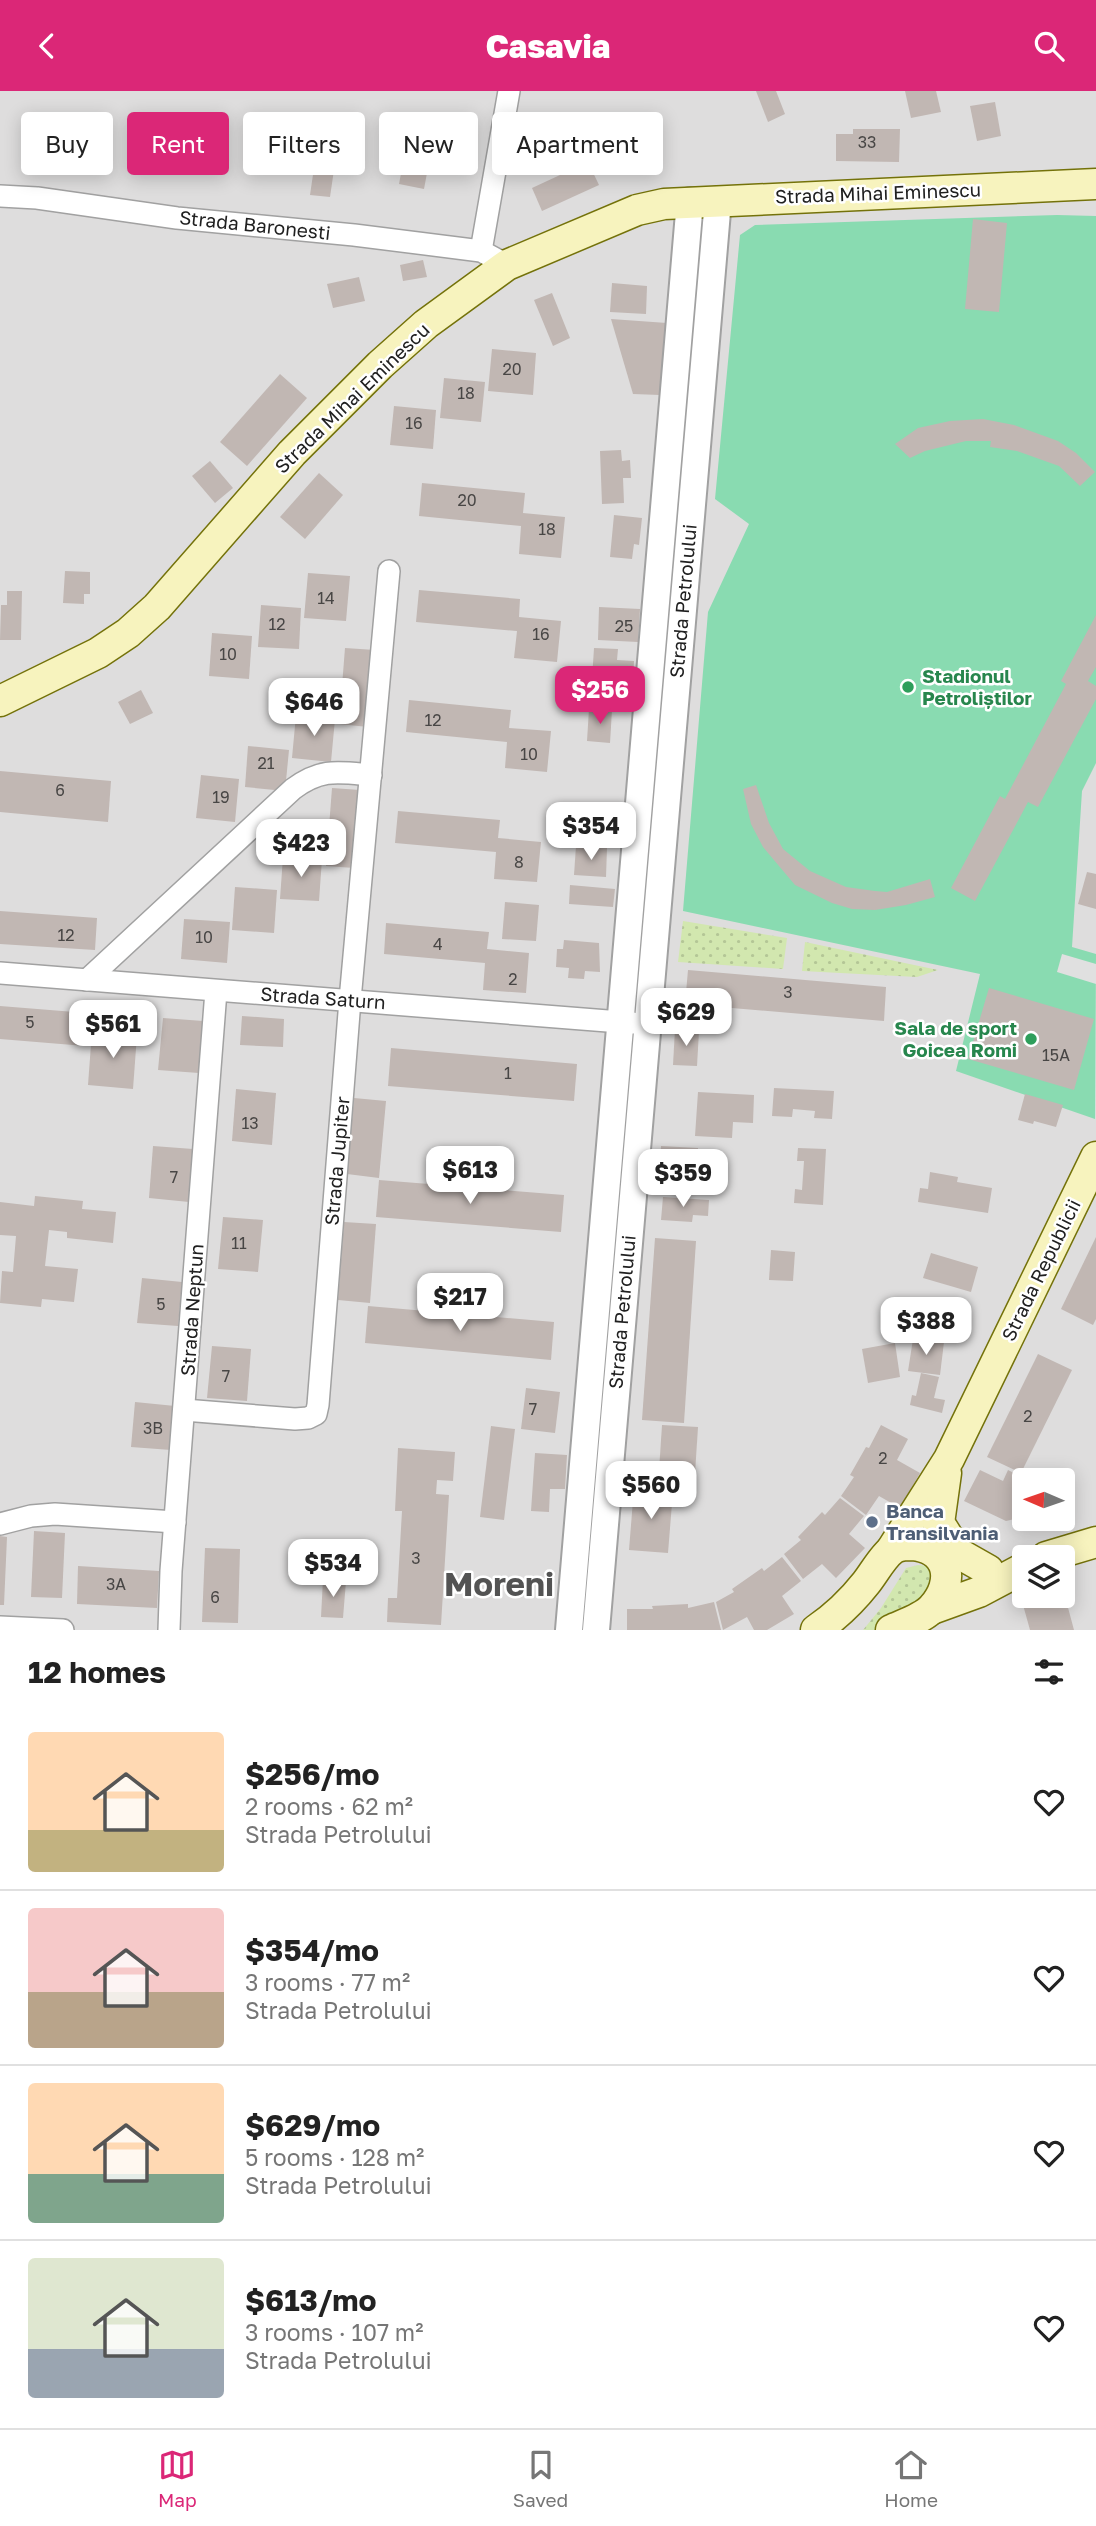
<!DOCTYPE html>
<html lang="en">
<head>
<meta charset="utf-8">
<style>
	:root { --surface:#fff; --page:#f2f2f2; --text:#222; --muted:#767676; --line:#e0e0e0; --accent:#db2777 }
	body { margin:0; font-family:"Golos Text",sans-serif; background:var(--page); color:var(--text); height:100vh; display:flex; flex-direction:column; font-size:26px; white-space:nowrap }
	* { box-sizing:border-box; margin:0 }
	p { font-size:23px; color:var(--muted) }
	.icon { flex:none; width:38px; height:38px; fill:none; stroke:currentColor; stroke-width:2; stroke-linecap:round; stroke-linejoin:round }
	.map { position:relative; height:1539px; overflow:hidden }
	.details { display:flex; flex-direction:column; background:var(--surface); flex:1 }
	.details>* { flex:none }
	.guide { position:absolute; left:21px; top:21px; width:700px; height:63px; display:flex; gap:14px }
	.needle { width:46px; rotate:272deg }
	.controls { position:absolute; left:1012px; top:1377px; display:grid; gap:14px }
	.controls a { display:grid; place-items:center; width:63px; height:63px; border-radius:7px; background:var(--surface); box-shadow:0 4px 18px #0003; font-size:35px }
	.price { position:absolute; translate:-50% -60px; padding:0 16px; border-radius:14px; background:#fff; color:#222; font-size:23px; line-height:46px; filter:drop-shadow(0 2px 4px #0008) }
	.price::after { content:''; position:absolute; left:50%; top:42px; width:21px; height:16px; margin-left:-10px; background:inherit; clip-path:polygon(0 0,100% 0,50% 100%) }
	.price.current { background:var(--accent); color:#fff }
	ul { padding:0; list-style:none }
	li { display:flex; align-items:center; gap:21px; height:175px; padding:0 28px }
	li+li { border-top:2px solid var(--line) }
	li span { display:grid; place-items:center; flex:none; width:196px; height:140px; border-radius:7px; color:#555 }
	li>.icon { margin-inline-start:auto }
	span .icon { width:84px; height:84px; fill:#fffc; stroke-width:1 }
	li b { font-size:30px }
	h2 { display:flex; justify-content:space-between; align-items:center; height:84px; padding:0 28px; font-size:30px }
	.pill { padding:0 24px; border-radius:7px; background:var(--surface); box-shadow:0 4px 18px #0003; font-size:24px; line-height:63px }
	.pill.current { background:var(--accent); color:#fff }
	header { display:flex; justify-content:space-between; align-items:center; height:91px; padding:0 28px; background:var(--accent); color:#fff; font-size:32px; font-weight:800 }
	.dock { display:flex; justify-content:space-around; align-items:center; height:98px; border-top:2px solid var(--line); background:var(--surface); font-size:19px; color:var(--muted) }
	.dock a { display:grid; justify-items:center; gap:4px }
	.dock .current { color:var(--accent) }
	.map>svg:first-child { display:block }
	.residential { fill:#dedddd; fill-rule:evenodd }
	.grass { fill:url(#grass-dots) }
	.pitch { fill:#89dbb1 }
	.parking { fill:#e0e0e0 }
	.building { fill:#c1b7b3 }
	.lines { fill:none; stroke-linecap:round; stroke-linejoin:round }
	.minor-casing { stroke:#a1a1a1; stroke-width:24 }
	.tertiary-casing { stroke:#a1a1a1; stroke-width:30 }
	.secondary-casing { stroke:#74720a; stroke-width:33 }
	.minor { stroke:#fff; stroke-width:21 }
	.tertiary { stroke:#fff; stroke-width:26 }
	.secondary { stroke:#f7f3be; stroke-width:30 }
	.leisure-dot { fill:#2e9e5b; stroke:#fff; stroke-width:2.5 }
	.service-dot { fill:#5c6f8a; stroke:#fff; stroke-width:2.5 }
	.labels { text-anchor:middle; stroke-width:5; stroke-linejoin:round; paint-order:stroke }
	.number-label { font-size:16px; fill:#484645 }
	.street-label { font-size:19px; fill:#202020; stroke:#fff }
	.leisure-label { font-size:19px; font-weight:bold; fill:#27864d; stroke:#fff; text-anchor:start }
	.service-label { font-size:19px; font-weight:bold; fill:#4e5e75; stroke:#fff; text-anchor:start }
	.town-label { font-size:33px; font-weight:bold; fill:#535353; stroke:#fff }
</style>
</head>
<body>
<header><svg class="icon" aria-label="back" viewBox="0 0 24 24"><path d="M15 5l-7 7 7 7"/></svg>Casavia<svg class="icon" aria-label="search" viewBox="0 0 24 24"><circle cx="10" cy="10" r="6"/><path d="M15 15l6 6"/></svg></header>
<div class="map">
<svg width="1096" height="1539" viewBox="0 0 1096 1539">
	<defs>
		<pattern id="grass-dots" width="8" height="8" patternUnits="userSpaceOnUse" patternTransform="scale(1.75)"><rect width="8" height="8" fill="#d2e7af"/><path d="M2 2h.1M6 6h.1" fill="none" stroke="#b4c696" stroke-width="1.8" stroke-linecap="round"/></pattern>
	</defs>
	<rect width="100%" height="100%" fill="#f0ece7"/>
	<path class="residential" d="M0 0H1096V1539H0ZM1024 1390H1062V1428H1024ZM1024 1466H1062V1505H1024Z"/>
	<g class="grass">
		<path d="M683 830 787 847 783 878 678 871Z"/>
		<path d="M805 851 938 879 917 886 802 880Z"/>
		<path d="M918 1474 928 1475 939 1499 882 1539H863L881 1517 906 1477Z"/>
	</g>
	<path class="pitch" d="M1057 124 1096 125V672L1082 700 1072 856 1096 863 1095 1028 956 980 980 883 683 820 708 521 749 433 715 408 740 144 755 134Z"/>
	<path class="parking" d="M1062 863 1096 873V893L1057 881Z"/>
	<g class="building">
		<path d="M756 0H776L785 23 768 31Z"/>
		<path d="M905 0H936L941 21 911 27Z"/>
		<path d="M995 11 1001 45 977 50 970 15Z"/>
		<path d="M410 35 435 40 424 98 399 93Z"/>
		<path d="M853 38H900L899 71 836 70V43H853Z"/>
		<path d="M643 44 655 76 632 84 620 53Z"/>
		<path d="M315 70 335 72 330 106 310 104Z"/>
		<path d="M588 71 599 94 542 120 532 97Z"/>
		<path d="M973 128 1007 132 999 221 965 218Z"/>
		<path d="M423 169 427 186 403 190 400 174Z"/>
		<path d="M359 186 365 210 333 217 327 193Z"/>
		<path d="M612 192 647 195 646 223 610 221Z"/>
		<path d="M552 202 570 247 553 255 534 209Z"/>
		<path d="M611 228 667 232 660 304 633 303Z"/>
		<path d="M492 258 536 262 533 304 488 300Z"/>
		<path d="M280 283 307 307 247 375 220 351Z"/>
		<path d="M444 287 485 291 481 331 440 327Z"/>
		<path d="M394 315 436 319 433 358 390 354Z"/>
		<path d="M983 328 1014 334 1058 350 1076 362 1095 381 1080 395 1059 375 1017 360 990 356 991 350H966L925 360 910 367 895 353 918 337 950 330Z"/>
		<path d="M621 359 622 370 630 369 631 387H623L624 412 602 413 600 360Z"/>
		<path d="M210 370 233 397 215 412 192 385Z"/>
		<path d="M319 382 343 404 305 448 280 426Z"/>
		<path d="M422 392 525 402 523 422 565 426 561 467 519 463 521 435 419 425Z"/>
		<path d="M614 424 642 427 639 454 634 453 632 468 610 466Z"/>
		<path d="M65 480 90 481V503H84V513L63 512Z"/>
		<path d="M308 482 350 485 346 530 304 527Z"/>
		<path d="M419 499 520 508 519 526 561 530 557 571 514 567 517 540 416 531Z"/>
		<path d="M7 500H22L21 549H0L1 514H7Z"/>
		<path d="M261 514 301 517 299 558 258 556Z"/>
		<path d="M599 516 640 518 638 551 598 549Z"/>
		<path d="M1096 524V576L1088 590 1096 595V608L1038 716 1028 711 975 810 951 797 1000 705 1005 708 1066 593 1061 590Z"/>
		<path d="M212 542 252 545 249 588 209 585Z"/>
		<path d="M345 557 375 559 368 636 339 633Z"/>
		<path d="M594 557 618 558 617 569 634 570 633 591 592 588Z"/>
		<path d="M589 596 614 598 613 614 588 613Z"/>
		<path d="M141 599 153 622 130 633 118 611Z"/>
		<path d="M409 609 511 619 509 637 551 640 547 681 505 677 507 651 406 641Z"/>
		<path d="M589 618 612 619 610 652 587 650Z"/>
		<path d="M296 624 335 628 331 671 292 667Z"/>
		<path d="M248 655 289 659 285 700 245 696Z"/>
		<path d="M0 680 111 690 108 731 0 721Z"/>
		<path d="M201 684 239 688 235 731 196 727Z"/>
		<path d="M756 694 769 732 783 758 810 780 846 796 875 800 887 801 930 788 935 806 906 814 875 819 852 818 832 812 795 794 763 756 751 733 743 698Z"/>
		<path d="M332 697 360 699 354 777 326 775Z"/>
		<path d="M398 720 500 729 498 747 541 751 537 791 494 788 496 761 395 752Z"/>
		<path d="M576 755 607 757 606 786 574 784Z"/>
		<path d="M283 766 322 768 319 810 280 808Z"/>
		<path d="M1087 781 1096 783V818L1078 813Z"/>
		<path d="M570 794 615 798 613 816 569 813Z"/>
		<path d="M235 796 277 799 274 842 232 839Z"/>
		<path d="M505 811 539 814 536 850 502 848Z"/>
		<path d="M0 820 97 827 95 859 0 853Z"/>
		<path d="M184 828 230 831 227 872 181 868Z"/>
		<path d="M386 832 489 841 487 858 529 862 526 902 483 899 485 872 384 863Z"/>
		<path d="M564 849 599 852 600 881 585 880 584 888 568 887 569 877 556 876 557 858H563Z"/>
		<path d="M688 879 886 896 884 930 685 913Z"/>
		<path d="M989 897 1094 928 1074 999 968 968Z"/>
		<path d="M0 915 87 922 85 955 0 948Z"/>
		<path d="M242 925 284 928 283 956 240 954Z"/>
		<path d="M163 927 203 930 199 982 158 979Z"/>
		<path d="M675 938 699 940 697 975 673 974Z"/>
		<path d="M92 940 137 944 133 998 88 994Z"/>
		<path d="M391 957 577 973 574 1010 388 995Z"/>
		<path d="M774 997 834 1000 832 1028 814 1027 815 1020 793 1018 792 1026 772 1025Z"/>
		<path d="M236 998 276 1002 272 1054 232 1050Z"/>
		<path d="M698 1001 754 1004 753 1032 733 1031 732 1047 695 1045Z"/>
		<path d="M1025 1003 1063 1014 1056 1036 1034 1030 1033 1033 1018 1029Z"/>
		<path d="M354 1007 386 1010 379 1087 347 1083Z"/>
		<path d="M153 1055 193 1058 189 1111 149 1107Z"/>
		<path d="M661 1055 698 1057 695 1092 659 1089Z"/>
		<path d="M798 1057 826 1058 823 1114 794 1112 795 1098 802 1099 804 1070H797Z"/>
		<path d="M930 1081 958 1086 957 1091 992 1097 988 1122 918 1111 920 1097 928 1098Z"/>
		<path d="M379 1089 564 1104 561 1141 376 1126Z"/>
		<path d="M35 1105 83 1110 82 1118 116 1121 113 1152 67 1147V1141L49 1139 45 1175 78 1178 74 1211 42 1208 41 1216 0 1212 2 1180 13 1181 16 1145 0 1144V1111L34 1115Z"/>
		<path d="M663 1106 709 1109 708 1125 693 1124 692 1131 661 1129Z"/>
		<path d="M223 1126 263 1129 258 1181 218 1178Z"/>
		<path d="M344 1131 376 1133 370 1212 338 1209Z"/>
		<path d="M1096 1146V1228L1093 1234 1061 1218Z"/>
		<path d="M655 1147 696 1150 684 1332 642 1329Z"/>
		<path d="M771 1159 795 1161 793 1190 769 1189Z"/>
		<path d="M931 1162 978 1176 971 1201 923 1187Z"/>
		<path d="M142 1187 182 1191 178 1235 137 1232Z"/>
		<path d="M368 1215 554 1231 551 1269 365 1252Z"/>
		<path d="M913 1248 944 1251 940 1284 908 1280Z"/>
		<path d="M895 1252 900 1286 868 1292 862 1258Z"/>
		<path d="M212 1255 251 1258 247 1310 207 1307Z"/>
		<path d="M1038 1263 1072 1279 1021 1382 987 1366Z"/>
		<path d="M921 1282 939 1286 934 1307 945 1309 942 1322 910 1314 912 1304 916 1305Z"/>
		<path d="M526 1297 560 1301 555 1342 521 1338Z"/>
		<path d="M135 1311 175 1315 171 1359 131 1356Z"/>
		<path d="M662 1334 698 1336 694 1398 658 1395Z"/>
		<path d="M881 1334 908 1348 897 1369 920 1382 900 1417 879 1405 866 1424 841 1405 854 1386 850 1384 866 1356 869 1357Z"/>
		<path d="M491 1335 515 1338 504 1429 480 1426Z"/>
		<path d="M398 1357 455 1361 453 1390 437 1389 436 1403 449 1404 441 1534 387 1531 388 1507H397L402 1420H395Z"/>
		<path d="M535 1362 567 1364 565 1398H550L549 1421 531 1420Z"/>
		<path d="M980 1379 1003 1390 1008 1379 1030 1390H1024V1426L1006 1430 964 1410Z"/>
		<path d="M634 1397 673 1400 668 1462 629 1459Z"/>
		<path d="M840 1407 864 1425 849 1443 865 1457 836 1487 822 1473 803 1488 784 1463 801 1449 798 1446 822 1421 825 1424Z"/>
		<path d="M34 1440 65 1442 62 1507 31 1506Z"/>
		<path d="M0 1445 7 1446 4 1514H0Z"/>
		<path d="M205 1457 240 1458 238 1532 202 1531Z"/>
		<path d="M782 1466 801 1490 782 1505 794 1523 767 1539H754L747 1526 723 1539 716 1511 734 1501 732 1498 762 1477 764 1480Z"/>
		<path d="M78 1475 159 1480 157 1517 77 1513Z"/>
		<path d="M323 1488 346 1490 343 1527 321 1526Z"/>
		<path d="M1063 1498 1074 1539H1030L1020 1503 1024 1502V1505H1062Z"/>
		<path d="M714 1511 721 1539H627V1518H653L652 1515 688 1513V1517Z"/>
	</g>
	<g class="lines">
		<defs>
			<g id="minor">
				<path d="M0 105 37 107 177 127 354 144 481 160 507 174"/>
				<path d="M481 160 509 0"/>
				<path d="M0 882 633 932"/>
				<path d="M87 889 293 698C321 677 338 681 371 684"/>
				<path d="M184 1319 295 1328 308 1327 316 1323 318 1314 350 909 389 480"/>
				<path d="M0 1433 31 1425 55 1423 175 1431"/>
				<path d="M0 1536 63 1539"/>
				<path d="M169 1539 171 1480 216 900"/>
			</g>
			<g id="tertiary">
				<path d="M569 1539 690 110"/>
				<path d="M596 1539 718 109"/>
			</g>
			<g id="secondary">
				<path d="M0 610 98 562 128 542 157 516 292 362 380 274 426 233 507 174 637 119 664 113 1096 93"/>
				<path d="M943 1438 958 1462 988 1479"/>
				<path d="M892 1458 949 1368 1096 1066"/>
				<path d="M935 1461 946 1382"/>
				<path d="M1046 1466 1096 1451"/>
				<path d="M932 1518 979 1501 1024 1477"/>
				<path d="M816 1539C835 1526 851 1511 866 1492 874 1482 883 1465 893 1458 899 1454 907 1454 913 1454 950 1458 955 1491 933 1516 924 1527 904 1533 891 1539"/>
			</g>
		</defs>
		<use href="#minor" class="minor-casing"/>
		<use href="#tertiary" class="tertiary-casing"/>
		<use href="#secondary" class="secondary-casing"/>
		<use href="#minor" class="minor"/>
		<use href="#tertiary" class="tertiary"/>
		<use href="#secondary" class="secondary"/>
	</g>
	<g class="leisure-dot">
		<circle cx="908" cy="596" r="7"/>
		<circle cx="1031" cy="948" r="7"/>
	</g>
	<circle class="service-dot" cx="872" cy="1431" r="7"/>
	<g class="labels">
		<g class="number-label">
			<text x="867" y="57">33</text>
			<text x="512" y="284">20</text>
			<text x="466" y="308">18</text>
			<text x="414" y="338">16</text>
			<text x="467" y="415">20</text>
			<text x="547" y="444">18</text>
			<text x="326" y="513">14</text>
			<text x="277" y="539">12</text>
			<text x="624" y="541">25</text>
			<text x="541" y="549">16</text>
			<text x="228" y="569">10</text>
			<text x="433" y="635">12</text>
			<text x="529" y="669">10</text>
			<text x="266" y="678">21</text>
			<text x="60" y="705">6</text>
			<text x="221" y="712">19</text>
			<text x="519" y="777">8</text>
			<text x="66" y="850">12</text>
			<text x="204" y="852">10</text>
			<text x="438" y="859">4</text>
			<text x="513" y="894">2</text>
			<text x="788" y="907">3</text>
			<text x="30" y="937">5</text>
			<text x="1056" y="970">15A</text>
			<text x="508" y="988">1</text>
			<text x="250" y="1038">13</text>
			<text x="174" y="1092">7</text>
			<text x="239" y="1158">11</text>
			<text x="161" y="1219">5</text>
			<text x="226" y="1291">7</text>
			<text x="533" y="1324">7</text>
			<text x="1028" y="1331">2</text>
			<text x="153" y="1343">3B</text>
			<text x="883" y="1373">2</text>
			<text x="416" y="1473">3</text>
			<text x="116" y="1499">3A</text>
			<text x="215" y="1512">6</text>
		</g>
		<g class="street-label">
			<text transform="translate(878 102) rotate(-2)" y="7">Strada Mihai Eminescu</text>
			<text transform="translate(255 134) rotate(6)" y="7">Strada Baronesti</text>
			<text transform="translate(352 307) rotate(-44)" y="7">Strada Mihai Eminescu</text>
			<text transform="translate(683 510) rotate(-85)" y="7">Strada Petrolului</text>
			<text transform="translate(323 907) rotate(4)" y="7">Strada Saturn</text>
			<text transform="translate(337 1070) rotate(-85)" y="7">Strada Jupiter</text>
			<text transform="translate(1041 1179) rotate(-64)" y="7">Strada Republicii</text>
			<text transform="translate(192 1219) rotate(-86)" y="7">Strada Neptun</text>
			<text transform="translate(622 1221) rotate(-85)" y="7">Strada Petrolului</text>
		</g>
		<g class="leisure-label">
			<text x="922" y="592">Stadionul<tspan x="922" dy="22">Petroliștilor</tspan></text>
			<text x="1017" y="944" text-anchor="end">Sala de sport<tspan x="1017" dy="22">Goicea Romi</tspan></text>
		</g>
		<g class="service-label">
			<text x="886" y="1427">Banca<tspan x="886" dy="22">Transilvania</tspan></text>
		</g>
		<g class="town-label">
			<text x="499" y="1505">Moreni</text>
		</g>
	</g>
</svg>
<div class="controls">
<a><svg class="needle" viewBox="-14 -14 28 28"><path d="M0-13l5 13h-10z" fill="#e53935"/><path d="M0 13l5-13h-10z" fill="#767676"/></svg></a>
<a><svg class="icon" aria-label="layers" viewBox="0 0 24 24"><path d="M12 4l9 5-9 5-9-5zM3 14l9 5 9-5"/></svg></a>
</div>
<b class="price current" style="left:600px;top:635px">$256</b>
<b class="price" style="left:314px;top:647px">$646</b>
<b class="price" style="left:591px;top:771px">$354</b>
<b class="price" style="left:301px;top:788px">$423</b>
<b class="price" style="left:686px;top:957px">$629</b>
<b class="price" style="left:113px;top:969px">$561</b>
<b class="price" style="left:470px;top:1115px">$613</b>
<b class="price" style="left:683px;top:1118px">$359</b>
<b class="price" style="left:460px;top:1242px">$217</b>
<b class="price" style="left:926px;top:1266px">$388</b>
<b class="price" style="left:651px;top:1430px">$560</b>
<b class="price" style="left:333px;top:1508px">$534</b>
<div class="guide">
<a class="pill">Buy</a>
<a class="pill current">Rent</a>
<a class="pill">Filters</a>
<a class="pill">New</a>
<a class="pill">Apartment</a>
</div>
</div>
<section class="details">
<h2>12 homes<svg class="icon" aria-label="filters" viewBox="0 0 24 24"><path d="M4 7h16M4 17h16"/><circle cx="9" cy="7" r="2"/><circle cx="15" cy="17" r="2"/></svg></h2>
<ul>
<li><span style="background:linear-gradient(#ffd9b3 70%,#c2b280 0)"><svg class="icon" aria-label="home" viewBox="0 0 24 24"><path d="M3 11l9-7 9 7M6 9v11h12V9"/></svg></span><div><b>$256/mo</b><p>2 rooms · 62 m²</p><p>Strada Petrolului</p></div><svg class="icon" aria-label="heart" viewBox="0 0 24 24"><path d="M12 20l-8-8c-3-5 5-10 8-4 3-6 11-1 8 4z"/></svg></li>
<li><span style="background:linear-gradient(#f6c9c9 60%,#b9a48a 0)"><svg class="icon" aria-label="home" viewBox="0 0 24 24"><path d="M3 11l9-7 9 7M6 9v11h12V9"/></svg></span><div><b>$354/mo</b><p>3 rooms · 77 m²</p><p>Strada Petrolului</p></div><svg class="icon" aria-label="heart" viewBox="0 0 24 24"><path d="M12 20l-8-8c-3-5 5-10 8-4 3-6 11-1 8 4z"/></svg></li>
<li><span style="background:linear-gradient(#ffd9b3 65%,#7fa58c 0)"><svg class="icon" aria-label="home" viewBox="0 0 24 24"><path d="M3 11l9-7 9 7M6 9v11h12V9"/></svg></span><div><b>$629/mo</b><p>5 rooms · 128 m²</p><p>Strada Petrolului</p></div><svg class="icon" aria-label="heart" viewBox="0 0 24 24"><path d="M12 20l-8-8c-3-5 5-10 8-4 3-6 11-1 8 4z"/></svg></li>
<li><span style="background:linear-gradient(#dfe7d0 65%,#9aa5b1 0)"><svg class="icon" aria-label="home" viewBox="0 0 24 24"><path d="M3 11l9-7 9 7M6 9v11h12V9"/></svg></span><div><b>$613/mo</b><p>3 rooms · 107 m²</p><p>Strada Petrolului</p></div><svg class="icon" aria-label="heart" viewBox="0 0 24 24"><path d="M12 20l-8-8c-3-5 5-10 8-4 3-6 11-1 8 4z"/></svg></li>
</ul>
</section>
<nav class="dock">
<a class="current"><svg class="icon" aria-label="map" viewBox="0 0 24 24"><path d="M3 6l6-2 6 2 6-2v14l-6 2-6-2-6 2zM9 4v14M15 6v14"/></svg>Map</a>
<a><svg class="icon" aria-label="saved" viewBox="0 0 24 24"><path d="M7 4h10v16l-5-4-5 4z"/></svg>Saved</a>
<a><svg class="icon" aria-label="home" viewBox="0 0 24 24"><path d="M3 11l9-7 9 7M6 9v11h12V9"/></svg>Home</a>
</nav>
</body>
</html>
